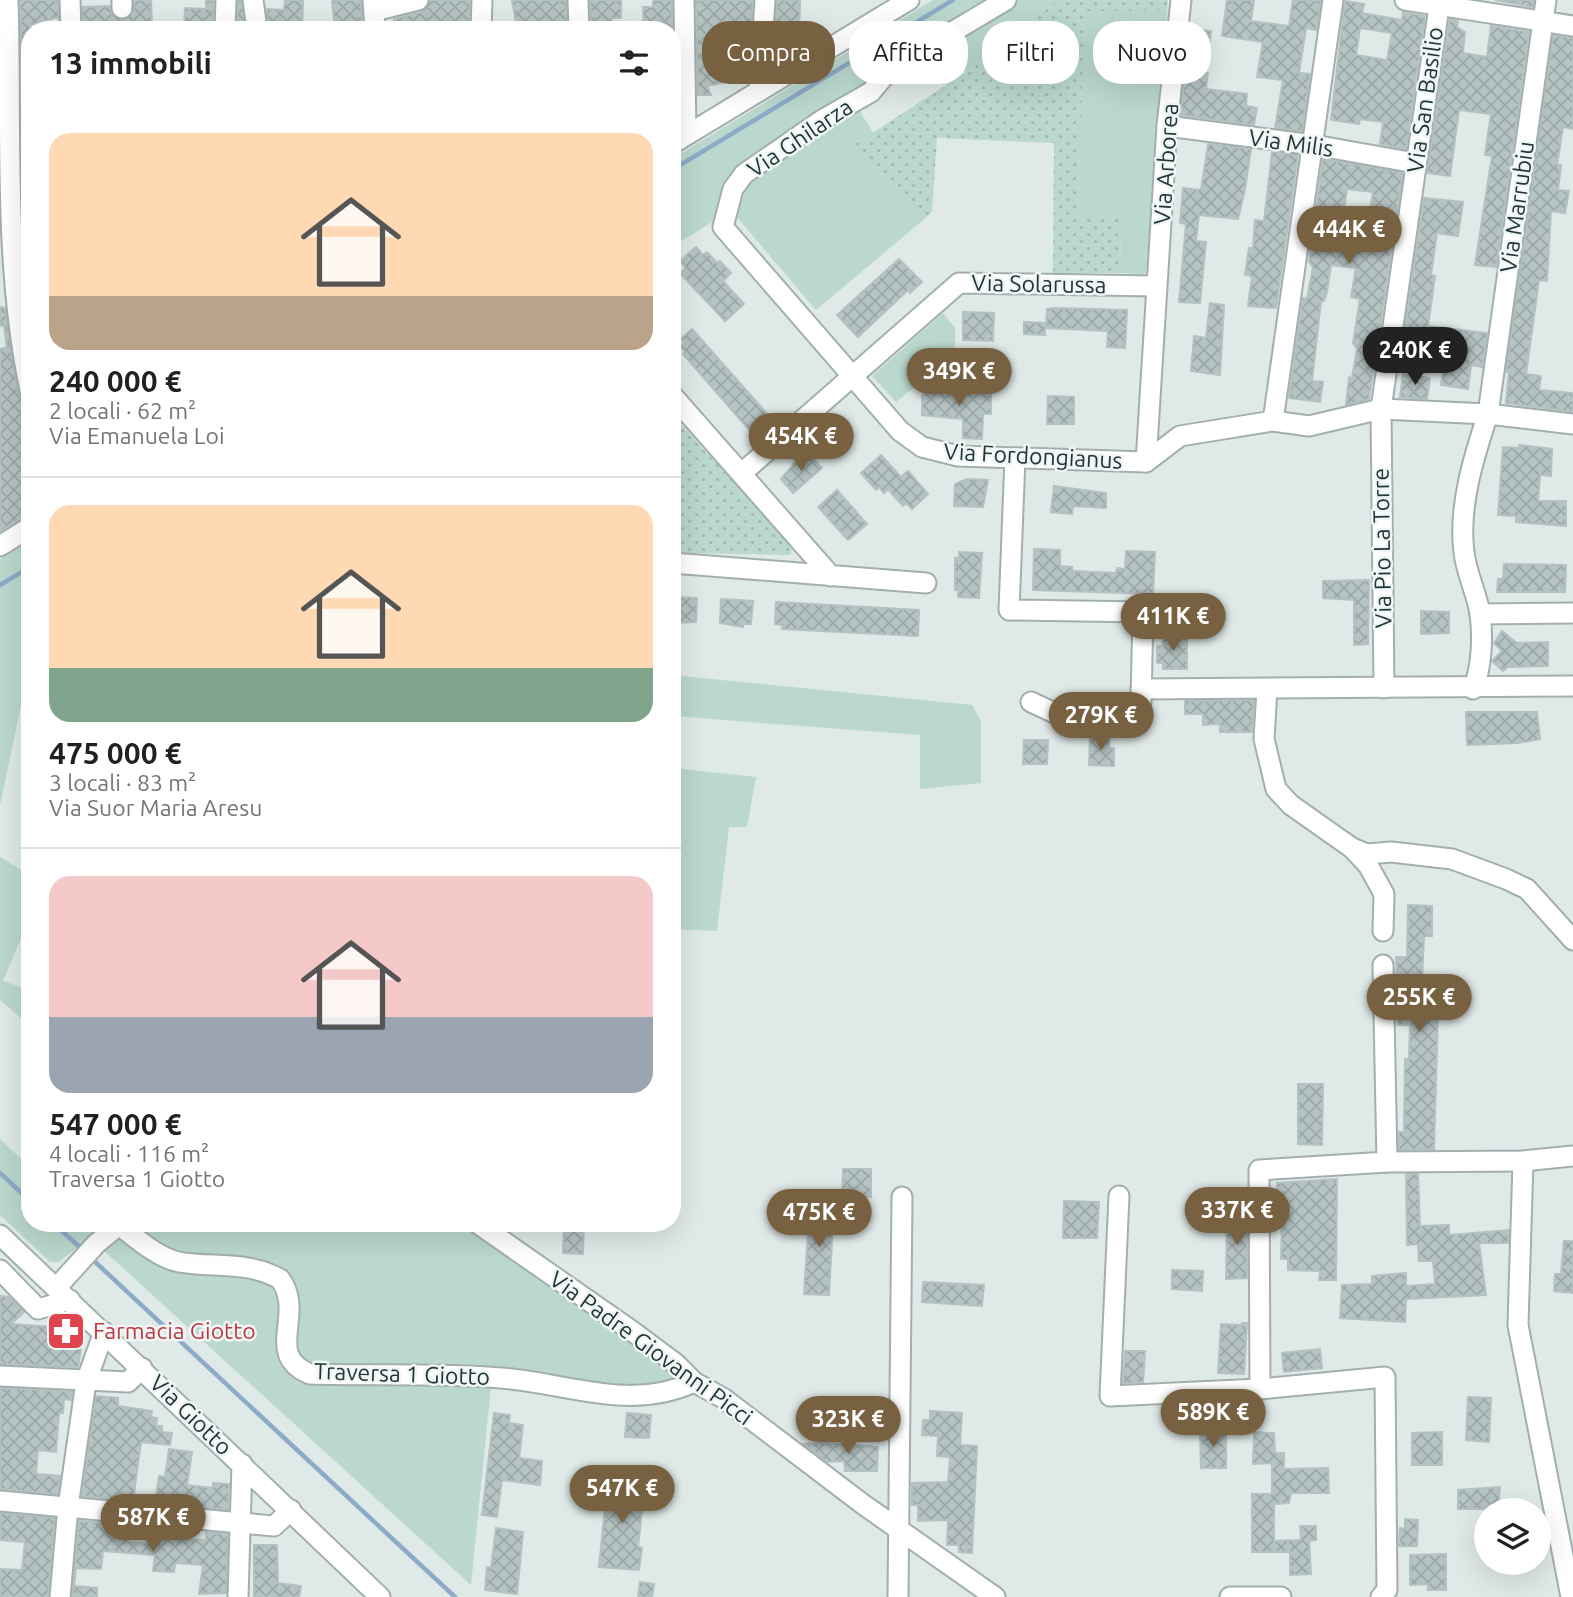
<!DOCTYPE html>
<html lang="it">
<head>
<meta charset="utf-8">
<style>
	:root { --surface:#fff; --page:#f2f2f2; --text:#202124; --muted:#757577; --line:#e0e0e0; --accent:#776141 }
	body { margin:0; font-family:Ubuntu,sans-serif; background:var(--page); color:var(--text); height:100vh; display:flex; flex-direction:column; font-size:26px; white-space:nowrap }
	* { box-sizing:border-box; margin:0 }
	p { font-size:23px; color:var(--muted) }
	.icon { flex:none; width:38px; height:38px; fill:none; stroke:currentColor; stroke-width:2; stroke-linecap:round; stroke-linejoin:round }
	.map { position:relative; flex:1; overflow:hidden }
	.panel { position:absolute; left:21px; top:21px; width:660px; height:1211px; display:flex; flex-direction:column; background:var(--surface); border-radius:28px; box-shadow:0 7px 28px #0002 }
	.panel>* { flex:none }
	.banner { position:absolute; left:702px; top:21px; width:665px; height:63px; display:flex; gap:14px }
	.controls { position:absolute; left:1474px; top:1498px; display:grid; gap:14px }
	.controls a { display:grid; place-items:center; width:77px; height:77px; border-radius:50%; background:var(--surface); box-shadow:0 7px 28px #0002; font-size:35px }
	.price { position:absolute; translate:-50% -60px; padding:0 16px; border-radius:24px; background:var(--accent); color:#fff; font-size:23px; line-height:46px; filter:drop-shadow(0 2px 4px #0008) }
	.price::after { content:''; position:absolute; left:50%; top:42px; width:21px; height:16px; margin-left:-10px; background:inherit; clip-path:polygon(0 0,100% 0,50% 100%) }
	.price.selected { background:#222; color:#fff }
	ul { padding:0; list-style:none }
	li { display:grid; align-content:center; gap:14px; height:371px; padding:0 28px }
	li+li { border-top:2px solid var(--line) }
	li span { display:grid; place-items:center; height:217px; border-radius:21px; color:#555 }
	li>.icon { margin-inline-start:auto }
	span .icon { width:126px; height:126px; fill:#fffc; stroke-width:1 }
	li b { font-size:30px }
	h2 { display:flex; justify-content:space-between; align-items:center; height:84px; padding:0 28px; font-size:30px }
	.pill { padding:0 24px; border-radius:28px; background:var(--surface); box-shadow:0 7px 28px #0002; font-size:24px; line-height:63px }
	.pill.selected { background:var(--accent); color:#fff }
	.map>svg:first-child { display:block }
	.green { fill:#bad8cd }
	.park { fill:url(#park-dots) }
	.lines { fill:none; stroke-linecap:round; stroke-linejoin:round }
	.stream { stroke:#8daac8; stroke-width:4.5 }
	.building { fill:url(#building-cross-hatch); stroke:#b3c1c0; stroke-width:2; fill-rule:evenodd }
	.minor-casing { stroke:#a3afaf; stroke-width:23 }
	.minor { stroke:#fff; stroke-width:19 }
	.labels { text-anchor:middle; stroke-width:5; stroke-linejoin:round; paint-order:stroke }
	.street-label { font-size:23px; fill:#223537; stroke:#eff6f5 }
	.health-label { font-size:23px; fill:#be3a42; stroke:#eff6f5; text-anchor:start }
</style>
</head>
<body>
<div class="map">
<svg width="1573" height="1597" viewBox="0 0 1573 1597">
	<defs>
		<pattern id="park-dots" width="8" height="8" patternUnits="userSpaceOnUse" patternTransform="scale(1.75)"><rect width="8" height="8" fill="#bad8cd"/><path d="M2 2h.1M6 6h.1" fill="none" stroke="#a0bab1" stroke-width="1.8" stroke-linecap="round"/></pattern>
		<pattern id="building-cross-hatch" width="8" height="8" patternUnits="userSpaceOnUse" patternTransform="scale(1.75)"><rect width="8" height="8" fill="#b5c3c2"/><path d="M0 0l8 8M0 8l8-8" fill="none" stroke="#9ba8a7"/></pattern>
	</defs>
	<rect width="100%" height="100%" fill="#dfe9e8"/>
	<g class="green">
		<path d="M933 0H1059L966 72 941 32 858 90 860 111 873 133 854 145 922 221 816 310 735 215 722 216 672 247V159Z"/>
		<path d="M1084 10H1167L1146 274 1120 273 1121 219H1078Z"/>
		<path d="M943 313 955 328V355L896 402 872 376Z"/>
		<path d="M30 541V663L0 805V559Z"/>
		<path d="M672 675 972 705 981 721V783L920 789V735L672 716Z"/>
		<path d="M672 768 756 777 747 827H729L717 931 672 929Z"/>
		<path d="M0 857 30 875V917L3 981 30 990V1026L0 1000Z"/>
		<path d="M0 1139 30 1167V1223H107L59 1262H50L0 1215Z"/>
		<path d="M139 1223H469L673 1369 674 1376 650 1392 311 1367 294 1353 292 1286 169 1251 143 1232Z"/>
		<path d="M119 1236 279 1285 288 1364 491 1386 471 1585 101 1248Z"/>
	</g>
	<g class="park">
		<path d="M1059 0H1168L1167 10 1084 11 1078 219H1121L1120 273H1053L1054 143 937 138 932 211 922 221 854 145 966 72Z"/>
		<path d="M677 420 792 545 791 555 672 553V421Z"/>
	</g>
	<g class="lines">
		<g class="stream">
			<path d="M672 170 953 0"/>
			<path d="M0 585 30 567"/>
			<path d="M0 1173 30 1201"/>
			<path d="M53 1223 83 1250"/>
			<path d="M92 1259 455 1597"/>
		</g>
	</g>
	<g class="building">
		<path d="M20 0H58L59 24 58 17 30 25V275L27 276Z"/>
		<path d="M134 0H151L152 30H110L109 22H84L85 30H83L82 7 110 6 112 15 123 20 133 13Z"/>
		<path d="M206 0H214L213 30H184L185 8 206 9Z"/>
		<path d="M238 0H241L247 30H237Z"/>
		<path d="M285 0H303L302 30H265L267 9 284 10Z"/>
		<path d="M332 0H361L363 30H335Z"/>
		<path d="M430 0H470L469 26H463V30H396L394 19 422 12Z"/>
		<path d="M512 0H566L567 30H553V27L520 28V22L516 23Z"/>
		<path d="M590 0H621V18H612L613 30H591Z"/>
		<path d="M653 0H672L673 94 672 30H644L643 7H653Z"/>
		<path d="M696 0H753L748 78 707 86 711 95H698Z"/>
		<path d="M777 0H800L799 33H806L805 43 798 48 779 47 778 59 773 62Z"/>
		<path d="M1227 0H1254L1251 21 1289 26 1293 0H1321L1316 30 1306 28 1299 73 1310 74 1302 131 1275 128 1283 80 1257 77 1263 42 1222 36Z"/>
		<path d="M1495 0H1534L1533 7Z"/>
		<path d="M1345 1 1364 4 1362 13 1402 20 1403 12 1425 16 1406 149 1380 144 1383 122 1360 119 1359 124 1331 120ZM1360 28 1392 33 1387 60 1356 55Z"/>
		<path d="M1450 19 1458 21 1457 27 1465 32 1463 53 1487 57 1491 26 1529 32 1496 267 1475 265 1492 156 1485 155 1491 114 1459 110 1450 176 1427 173Z"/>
		<path d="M1190 28 1211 31 1209 48 1188 45Z"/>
		<path d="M1553 35 1573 38V129L1563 127 1557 165H1561L1558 190 1569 191 1565 213 1551 211 1547 281 1539 280 1526 374 1541 376 1539 390 1573 393V412L1506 403 1509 372H1506Z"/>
		<path d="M1186 70 1208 73 1206 89 1247 94 1246 106 1257 108 1254 125 1180 115Z"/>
		<path d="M1208 144 1251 149 1245 189 1238 219 1199 215 1196 241 1206 242 1200 303 1179 302 1186 224 1180 223 1183 188 1201 190Z"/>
		<path d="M1272 152 1298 155 1276 308 1248 306 1252 276 1245 275 1249 248H1253L1255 220 1264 221Z"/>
		<path d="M1323 159 1403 173 1369 399 1346 405 1349 377 1352 378 1357 349 1353 343 1360 299 1351 297 1356 268 1331 265 1327 292 1324 301H1321L1312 381 1323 382 1320 402 1289 398 1303 298 1307 299 1313 267 1309 262ZM1347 189 1373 192 1366 236 1341 231Z"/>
		<path d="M1424 198 1463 202 1458 236 1437 233 1431 275 1435 276 1428 326 1487 333 1482 367 1471 365 1468 389 1441 385 1448 342 1420 337 1417 358 1401 356Z"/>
		<path d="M696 247 703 255 707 252 717 263 720 261 731 273 723 281 744 304 725 321 680 273 686 268 680 261Z"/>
		<path d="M899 259 922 282 910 293 908 290 858 337 837 315Z"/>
		<path d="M1210 303 1224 305 1220 375 1191 371 1194 336 1206 338Z"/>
		<path d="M0 307 5 308 18 392 21 398 30 402V514L0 531V349L7 347 4 325 0 326Z"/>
		<path d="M1055 308 1127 310 1125 348 1107 347 1108 331 1046 328 1047 309Z"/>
		<path d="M963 312 994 313 993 341 963 340Z"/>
		<path d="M1024 322 1045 323V335L1024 334Z"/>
		<path d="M692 329 770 417 751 432 683 354 685 352 680 346 684 343 681 339Z"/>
		<path d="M1403 374 1430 378 1427 399 1400 397Z"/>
		<path d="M929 389 991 392V414H983L982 439 963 438V419L922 415V396Z"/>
		<path d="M1048 396 1074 397V424H1047Z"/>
		<path d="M835 423 852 442 840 453 822 434Z"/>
		<path d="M1519 445 1552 449 1551 476 1540 475 1538 501H1566V526L1516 522V516L1498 515 1503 447 1519 448Z"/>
		<path d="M809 454 822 468 793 493 781 479 799 457 802 460Z"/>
		<path d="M881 455 901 477 908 471 928 494 912 509 906 503 903 506 888 489 884 493 879 487 876 490 861 473Z"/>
		<path d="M967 479 988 480 983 507 954 506 955 484Z"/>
		<path d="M1054 486 1106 493V508L1073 506 1072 514 1051 512Z"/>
		<path d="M837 490 867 524 848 540 818 507Z"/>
		<path d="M1034 549 1060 550V566L1072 567V571L1116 573 1117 568 1125 569 1126 551 1155 552 1153 594 1033 590Z"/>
		<path d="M959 552 982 553 979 598 958 597V590H955V558H959Z"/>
		<path d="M1504 564 1566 565 1565 592H1497L1498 579H1503Z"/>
		<path d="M1369 580 1368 644 1354 645V600L1323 598V581Z"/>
		<path d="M672 597 697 598 696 622 672 623Z"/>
		<path d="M721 599 753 601 751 624H743V627L720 623Z"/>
		<path d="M776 602 919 610 918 636 782 629 783 625 775 624Z"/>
		<path d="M1421 611 1449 612V633L1421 634Z"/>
		<path d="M1502 631 1517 643 1548 642V666L1507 667 1503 671 1492 661 1502 651 1494 643Z"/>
		<path d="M1170 635H1187V669H1163V663H1157V646H1163V637L1170 638Z"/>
		<path d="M1254 700 1252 732H1220V724L1203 725V714H1185V701Z"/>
		<path d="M1466 712H1537L1540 739 1518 743 1467 745Z"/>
		<path d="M1090 736H1109V748H1114V766L1089 765Z"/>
		<path d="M1024 740H1048L1047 764H1023Z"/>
		<path d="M1408 905 1432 906V936H1424L1422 979H1439L1434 1149 1399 1150V1132H1404L1405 1059H1409L1410 1025H1398L1396 957H1407Z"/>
		<path d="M1298 1084H1323L1322 1145 1298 1144Z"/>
		<path d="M843 1169H871V1197L842 1196Z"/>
		<path d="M1406 1174H1418L1420 1226 1449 1225V1235L1509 1230 1508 1243H1479L1486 1295 1406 1299 1405 1322 1340 1318 1342 1285 1372 1284V1276L1406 1273V1286L1435 1284 1433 1261H1419L1418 1244 1407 1245Z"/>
		<path d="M1337 1179 1336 1280H1319L1320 1271 1288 1270V1259H1281L1282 1214H1276L1277 1183Z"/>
		<path d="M1064 1201 1099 1202 1097 1238H1063Z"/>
		<path d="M810 1202 834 1204 829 1295 804 1294Z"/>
		<path d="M1227 1215 1247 1217V1278L1226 1279Z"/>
		<path d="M564 1225H584L583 1254 563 1253Z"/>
		<path d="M1564 1241H1573V1293L1554 1291 1555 1274H1561Z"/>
		<path d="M1172 1270 1203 1271 1202 1291 1172 1289Z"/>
		<path d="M923 1282 984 1285 982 1306 922 1302Z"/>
		<path d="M0 1296 9 1297 24 1312 11 1324 54 1327 55 1317 60 1316 83 1336 78 1367 0 1364Z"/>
		<path d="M1242 1323H1247L1244 1374 1218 1373 1221 1324 1242 1325Z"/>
		<path d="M1320 1349 1322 1368 1284 1372 1282 1353Z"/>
		<path d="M1125 1351H1145L1143 1382 1123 1383Z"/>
		<path d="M0 1388 72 1392 71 1400 64 1399 63 1413H59L56 1452 38 1450 36 1474 60 1476 58 1494 0 1489Z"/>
		<path d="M96 1396 118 1398V1406L152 1411 151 1417 157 1418 156 1426H162V1432L172 1433 170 1445 141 1442 133 1501 82 1496Z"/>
		<path d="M1468 1397 1491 1398 1489 1442 1466 1440Z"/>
		<path d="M930 1411 962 1413 960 1445 977 1446 972 1553 959 1552V1545H947L948 1520 918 1521V1505H912V1483L948 1482 950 1457 937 1456 938 1436 922 1435 923 1420H930Z"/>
		<path d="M494 1413 510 1415 509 1423 523 1425 519 1458 542 1461 540 1485 502 1480 497 1517 482 1515Z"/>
		<path d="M627 1413 651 1415 649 1438 625 1437Z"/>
		<path d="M1200 1429H1218V1433H1226V1468H1201Z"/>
		<path d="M1254 1432 1274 1433 1275 1453H1284V1469L1328 1468 1329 1493H1291L1289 1503 1274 1504V1541L1301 1540 1300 1526H1316V1540L1309 1541 1311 1574 1290 1575V1552H1252V1494H1272V1463L1253 1464Z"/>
		<path d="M1442 1432V1465H1412V1433Z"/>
		<path d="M827 1443 878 1447 877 1471H845L844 1461 827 1462 804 1444Z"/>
		<path d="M169 1449 192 1452 187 1485 213 1488V1483L229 1484 228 1510 155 1503 159 1476 165 1477Z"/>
		<path d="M608 1477 645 1482 638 1547 642 1548 639 1570 599 1567Z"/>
		<path d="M1500 1487 1498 1509H1458V1490Z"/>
		<path d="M0 1513 55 1518 48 1597H0V1569L22 1570 25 1542 1 1540Z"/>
		<path d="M1405 1519 1418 1520 1417 1546H1399L1400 1528 1405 1529Z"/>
		<path d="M79 1521 130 1525 128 1542 148 1544 149 1537 206 1540V1532L228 1534 226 1593 199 1594 203 1565 175 1563 174 1572 153 1571 155 1555 103 1551 101 1569 76 1568 74 1586 97 1588V1597H72Z"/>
		<path d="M496 1528 523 1532 517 1594 485 1590 487 1567 491 1568Z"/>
		<path d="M254 1545H277L278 1583 301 1586 299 1597H254Z"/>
		<path d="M1446 1554V1590H1428V1584L1410 1585V1555Z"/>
		<path d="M640 1582 654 1584 652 1597H638Z"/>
	</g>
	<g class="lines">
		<defs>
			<g id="minor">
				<path d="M8 0C12 130 3 262 30 390"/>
				<path d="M70 0 71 30"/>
				<path d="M122 0V8"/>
				<path d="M253 0 256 22"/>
				<path d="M373 0 375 30"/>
				<path d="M578 0 579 30"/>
				<path d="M684 0 686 135"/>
				<path d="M1006 0 890 69 871 92 822 120 744 174 733 189 723 227 900 431 922 447 958 456 1146 462 1180 436 1273 421 1309 426 1381 409 1488 414 1573 424"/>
				<path d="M1405 0 1573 26"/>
				<path d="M374 11 418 0"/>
				<path d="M225 30 226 0"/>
				<path d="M481 30 482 0"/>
				<path d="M759 91 765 0"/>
				<path d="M1167 126 1314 145 1415 163"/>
				<path d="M672 144 909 0"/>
				<path d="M672 395 831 576"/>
				<path d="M1273 421 1333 0"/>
				<path d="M1015 458 1009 610 1143 612 1141 702 1136 717 1061 716 1031 702"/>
				<path d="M1146 462 1167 126 1181 0"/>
				<path d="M742 473 959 283 1156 286"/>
				<path d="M0 546 30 527"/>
				<path d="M672 563 926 583"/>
				<path d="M1480 614 1573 613"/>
				<path d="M1384 688 1381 409 1440 0"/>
				<path d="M1141 689 1573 686"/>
				<path d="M1267 689 1264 739 1276 789 1291 805 1352 848 1368 865 1384 894 1383 931"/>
				<path d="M1473 689C1482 667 1483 637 1480 614 1477 593 1466 573 1464 552 1458 507 1474 456 1488 414L1546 0"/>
				<path d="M1352 848 1367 854 1391 852 1452 859 1506 879 1527 889 1573 940"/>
				<path d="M1523 1161 1518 1325 1571 1597"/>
				<path d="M1387 1162 1523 1161 1573 1156"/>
				<path d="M1119 1196 1110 1396 1260 1389 1385 1377 1387 1590 1381 1597"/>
				<path d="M477 1223 632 1331 675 1363 694 1382 723 1398 864 1505 995 1597"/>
				<path d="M0 1235 380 1597"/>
				<path d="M0 1270 38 1309 70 1300"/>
				<path d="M57 1287 96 1244 119 1225C136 1238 158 1258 179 1262 213 1268 249 1261 280 1279 306 1314 263 1355 310 1374 374 1376 437 1373 501 1378 568 1383 630 1412 694 1382"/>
				<path d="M0 1376 128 1382 142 1368"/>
				<path d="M1260 1389 1259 1170 1387 1162 1383 965"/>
				<path d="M0 1501 274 1526 291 1510"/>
				<path d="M60 1597 68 1507 86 1382 104 1332"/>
				<path d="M238 1597 242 1464"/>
				<path d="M898 1597 902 1197"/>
				<path d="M1230 1597H1281"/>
			</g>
		</defs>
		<use href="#minor" class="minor-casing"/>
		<use href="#minor" class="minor"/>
	</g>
	<defs>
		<symbol id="pharmacy-square" viewBox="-11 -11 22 22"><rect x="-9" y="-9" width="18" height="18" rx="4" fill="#e0444e" stroke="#eff6f5"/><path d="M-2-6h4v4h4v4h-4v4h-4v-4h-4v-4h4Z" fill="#fff"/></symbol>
	</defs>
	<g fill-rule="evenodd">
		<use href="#pharmacy-square" x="44" y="1309" width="44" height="44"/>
	</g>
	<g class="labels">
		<g class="street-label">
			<text transform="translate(1425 100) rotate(-82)" y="8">Via San Basilio</text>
			<text transform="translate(800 138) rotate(-34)" y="8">Via Ghilarza</text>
			<text transform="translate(1291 143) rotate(8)" y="8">Via Milis</text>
			<text transform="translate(1166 164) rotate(-86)" y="8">Via Arborea</text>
			<text transform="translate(1517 207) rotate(-82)" y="8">Via Marrubiu</text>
			<text transform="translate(1039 284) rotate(1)" y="8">Via Solarussa</text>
			<text transform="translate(1033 456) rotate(3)" y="8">Via Fordongianus</text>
			<text transform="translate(1382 548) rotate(-91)" y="8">Via Pio La Torre</text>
			<text transform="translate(651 1348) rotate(36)" y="8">Via Padre Giovanni Picci</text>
			<text transform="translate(402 1374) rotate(2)" y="8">Traversa 1 Giotto</text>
			<text transform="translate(191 1415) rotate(44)" y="8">Via Giotto</text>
		</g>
		<g class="health-label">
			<text x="93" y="1339">Farmacia Giotto</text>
		</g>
	</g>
</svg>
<div class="controls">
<a><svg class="icon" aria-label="layers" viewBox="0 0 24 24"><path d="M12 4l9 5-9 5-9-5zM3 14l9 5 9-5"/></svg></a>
</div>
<b class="price" style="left:1349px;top:266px">444K €</b>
<b class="price selected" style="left:1415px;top:387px">240K €</b>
<b class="price" style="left:959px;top:408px">349K €</b>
<b class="price" style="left:801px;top:473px">454K €</b>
<b class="price" style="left:1173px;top:653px">411K €</b>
<b class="price" style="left:1101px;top:752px">279K €</b>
<b class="price" style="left:1419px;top:1034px">255K €</b>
<b class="price" style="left:1237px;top:1247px">337K €</b>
<b class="price" style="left:819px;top:1249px">475K €</b>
<b class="price" style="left:1213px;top:1449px">589K €</b>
<b class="price" style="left:848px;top:1456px">323K €</b>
<b class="price" style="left:622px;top:1525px">547K €</b>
<b class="price" style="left:153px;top:1554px">587K €</b>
<div class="banner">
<a class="pill selected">Compra</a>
<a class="pill">Affitta</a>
<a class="pill">Filtri</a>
<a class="pill">Nuovo</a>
</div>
<section class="panel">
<h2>13 immobili<svg class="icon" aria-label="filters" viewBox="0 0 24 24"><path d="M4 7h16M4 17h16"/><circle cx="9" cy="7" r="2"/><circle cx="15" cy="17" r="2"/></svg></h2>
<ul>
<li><span style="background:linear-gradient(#ffd9b3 75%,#b9a48a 0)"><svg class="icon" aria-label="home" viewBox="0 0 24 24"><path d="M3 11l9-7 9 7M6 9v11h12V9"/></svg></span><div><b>240 000 €</b><p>2 locali · 62 m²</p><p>Via Emanuela Loi</p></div></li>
<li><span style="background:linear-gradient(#ffd9b3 75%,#7fa58c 0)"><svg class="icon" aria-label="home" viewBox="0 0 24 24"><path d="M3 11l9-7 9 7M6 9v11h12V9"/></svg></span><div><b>475 000 €</b><p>3 locali · 83 m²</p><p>Via Suor Maria Aresu</p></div></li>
<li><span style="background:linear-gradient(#f6c9c9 65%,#9aa5b1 0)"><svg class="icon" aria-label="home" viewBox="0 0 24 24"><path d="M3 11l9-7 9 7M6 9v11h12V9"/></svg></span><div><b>547 000 €</b><p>4 locali · 116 m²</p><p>Traversa 1 Giotto</p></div></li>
</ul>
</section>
</div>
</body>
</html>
